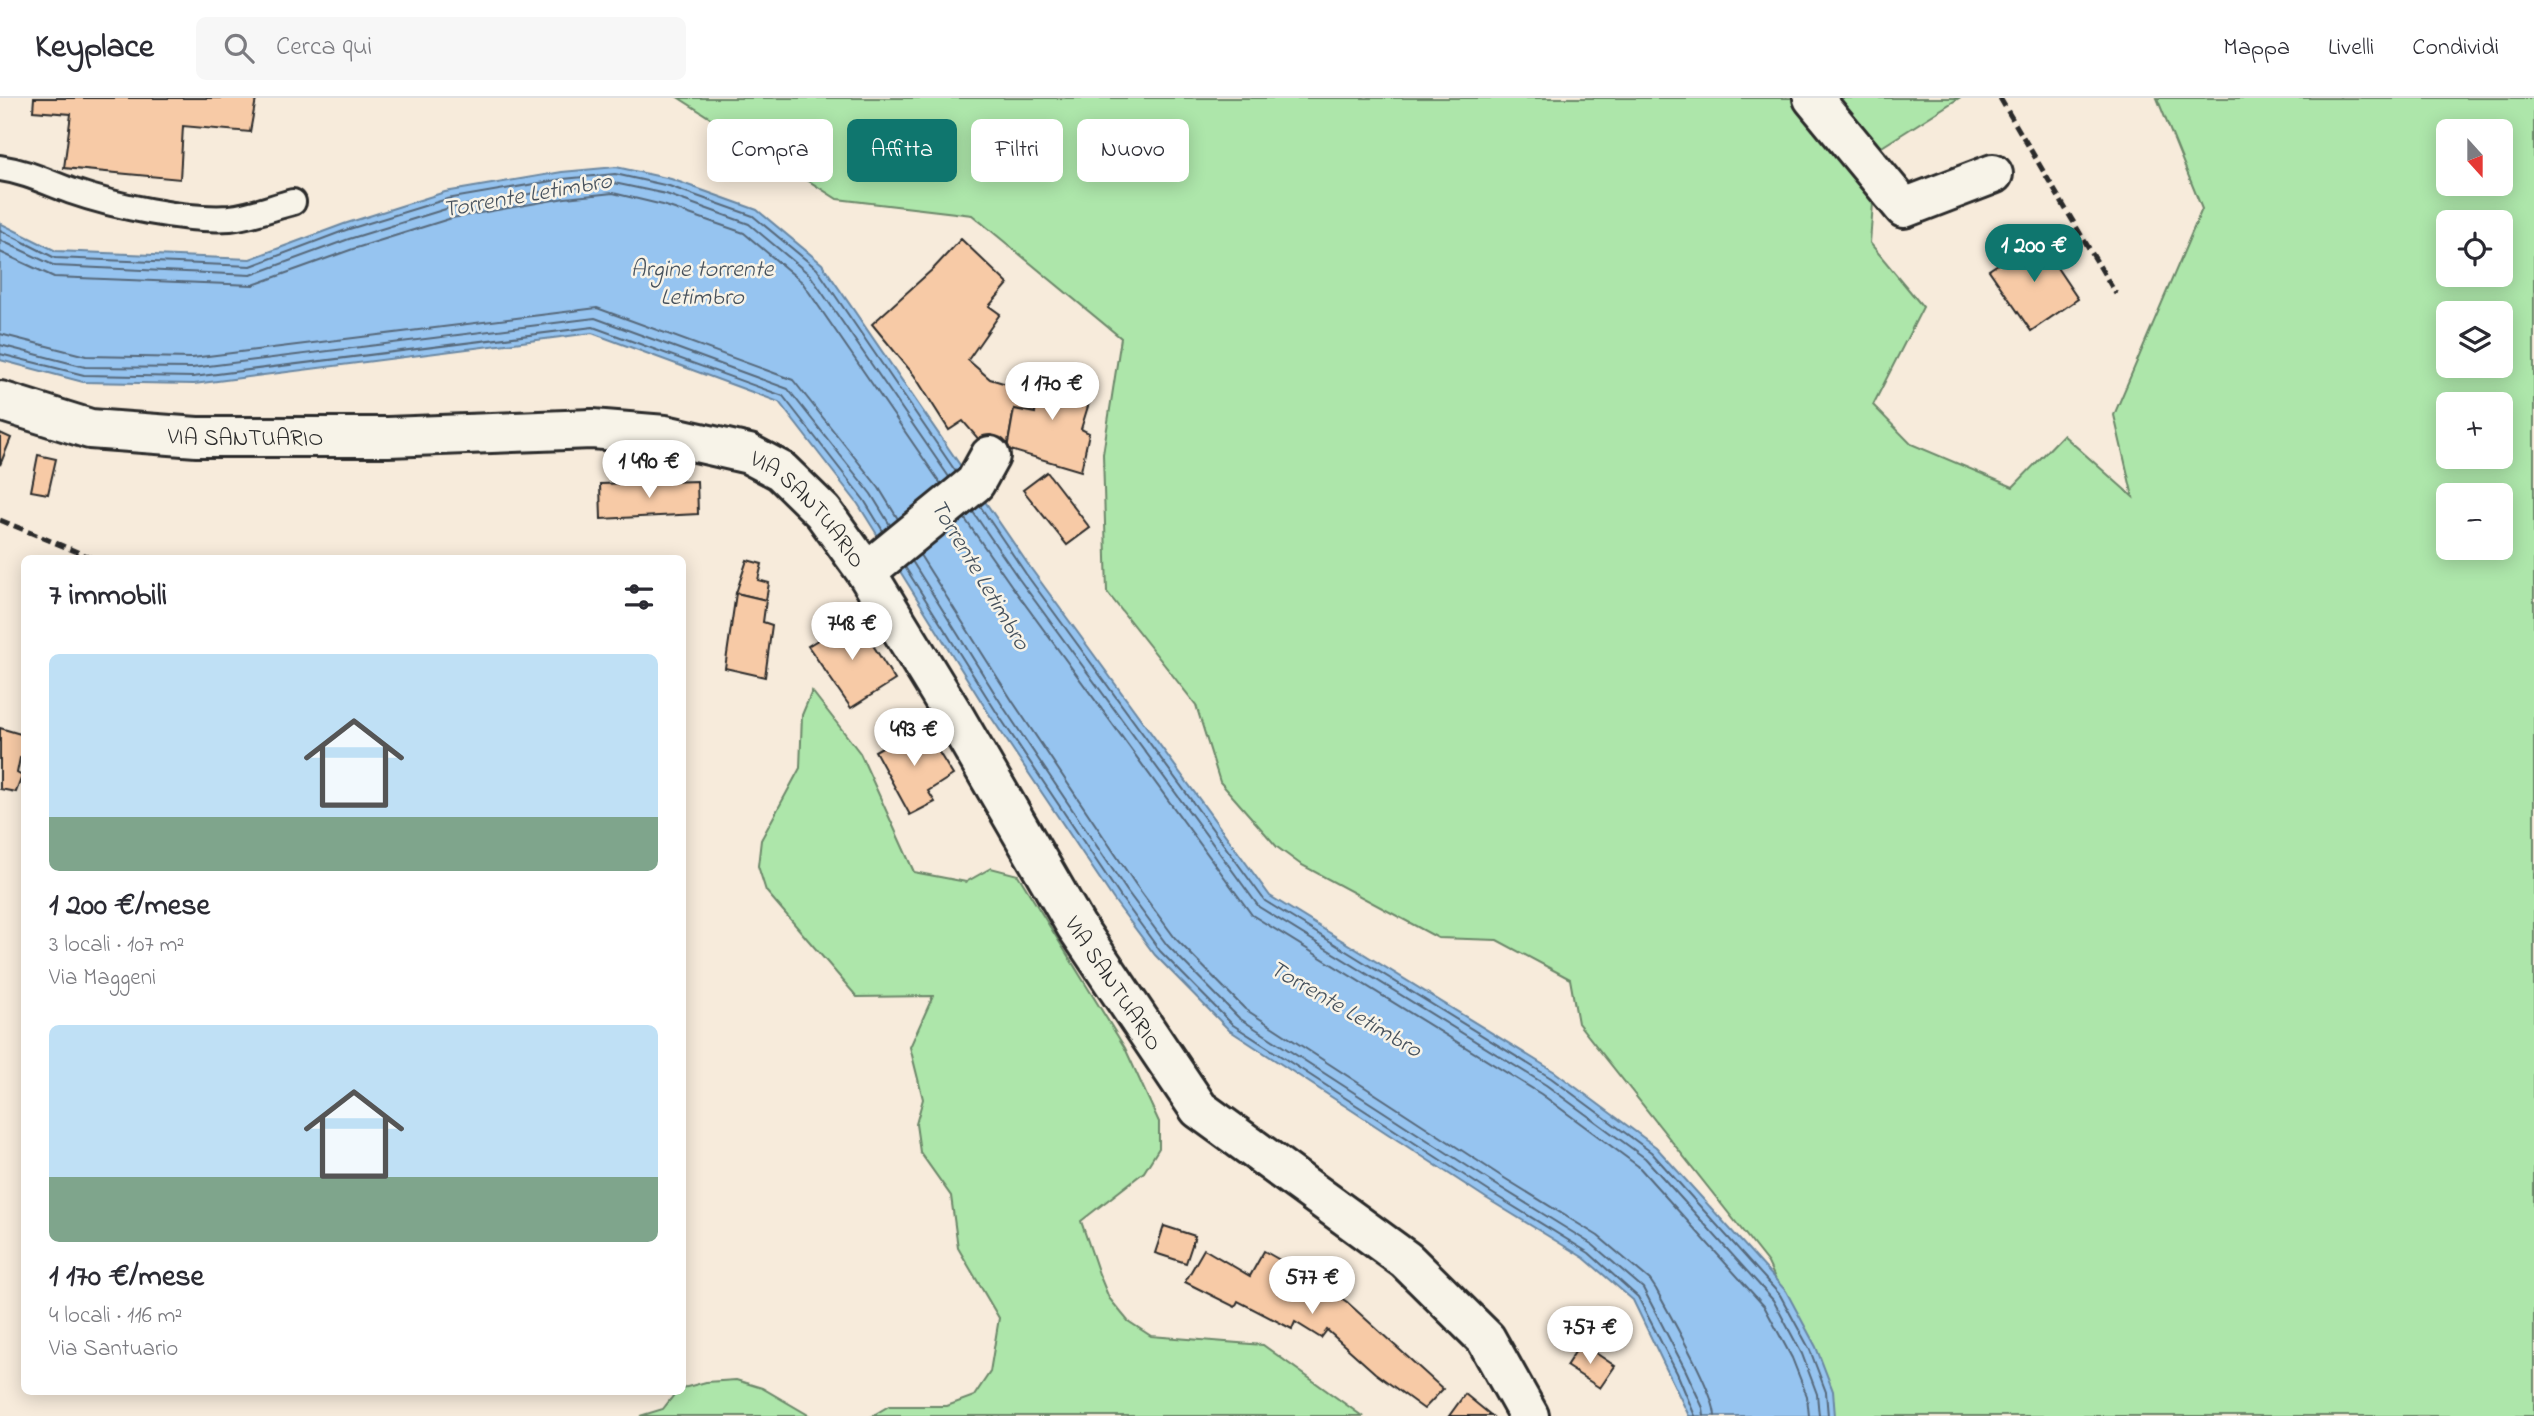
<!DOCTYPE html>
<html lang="it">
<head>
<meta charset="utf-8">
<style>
	:root { --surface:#fff; --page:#f7f7f7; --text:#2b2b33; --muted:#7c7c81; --line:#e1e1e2; --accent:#0f766e }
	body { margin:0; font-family:"Indie Flower",sans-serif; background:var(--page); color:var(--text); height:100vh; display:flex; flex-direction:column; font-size:26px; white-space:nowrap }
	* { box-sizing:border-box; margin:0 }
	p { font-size:23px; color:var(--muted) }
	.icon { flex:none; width:38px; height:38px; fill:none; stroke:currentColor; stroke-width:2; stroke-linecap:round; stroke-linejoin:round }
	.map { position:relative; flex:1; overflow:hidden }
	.side { position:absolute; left:21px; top:457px; width:665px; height:840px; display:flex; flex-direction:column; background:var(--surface); border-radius:10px; box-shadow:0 4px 18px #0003 }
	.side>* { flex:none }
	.top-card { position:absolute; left:707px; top:21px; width:665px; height:63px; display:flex; gap:14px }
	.needle { width:46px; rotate:159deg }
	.fabs { position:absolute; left:2436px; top:21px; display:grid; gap:14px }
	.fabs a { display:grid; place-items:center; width:77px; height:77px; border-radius:10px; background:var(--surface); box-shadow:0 4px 18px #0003; font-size:35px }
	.price { position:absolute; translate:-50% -60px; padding:0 16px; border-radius:24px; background:#fff; color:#222; font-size:23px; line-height:46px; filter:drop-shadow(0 2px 4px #0008) }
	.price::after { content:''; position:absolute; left:50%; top:42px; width:21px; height:16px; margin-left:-10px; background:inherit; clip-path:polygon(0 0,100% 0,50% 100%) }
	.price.current { background:var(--accent); color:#fff }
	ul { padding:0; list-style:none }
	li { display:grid; align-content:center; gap:14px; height:371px; padding:0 28px }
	li span { display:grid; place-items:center; height:217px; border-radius:10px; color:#555 }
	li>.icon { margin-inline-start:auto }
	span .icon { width:126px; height:126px; fill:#fffc; stroke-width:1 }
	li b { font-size:30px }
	h2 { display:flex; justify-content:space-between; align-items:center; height:84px; padding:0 28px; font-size:30px }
	.chip { padding:0 24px; border-radius:10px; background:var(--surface); box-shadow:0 4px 18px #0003; font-size:24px; line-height:63px }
	.chip.current { background:var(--accent); color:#fff }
	header { display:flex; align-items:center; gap:42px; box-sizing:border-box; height:98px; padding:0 35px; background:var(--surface); border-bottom:2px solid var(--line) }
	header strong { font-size:33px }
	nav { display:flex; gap:38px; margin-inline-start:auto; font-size:24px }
	.search { width:490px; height:63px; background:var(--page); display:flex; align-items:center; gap:18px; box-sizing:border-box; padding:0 24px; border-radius:10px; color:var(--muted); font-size:26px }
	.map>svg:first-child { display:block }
	.green { fill:#ade6aa; stroke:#6c886a; stroke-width:2; fill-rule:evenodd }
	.water { fill:#96c4f0; stroke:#6b87a1; stroke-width:2 }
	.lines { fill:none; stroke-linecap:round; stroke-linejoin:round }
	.shore { stroke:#56687a; stroke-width:2 }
	.building { fill:#f7caa6; stroke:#2b2b2b; stroke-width:2 }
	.lane-casing { stroke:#2b2b2b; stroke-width:30 }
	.street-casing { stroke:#2b2b2b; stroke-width:44 }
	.secondary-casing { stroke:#2b2b2b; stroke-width:44 }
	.lane { stroke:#f7f3e8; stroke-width:24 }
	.street { stroke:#f7f3e8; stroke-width:38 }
	.secondary { stroke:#f7f3e8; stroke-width:38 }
	.rail { stroke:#2b2b2b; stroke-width:5; stroke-dasharray:10 5; stroke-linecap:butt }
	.labels { text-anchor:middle; stroke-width:5; stroke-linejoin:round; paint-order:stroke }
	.street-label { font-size:23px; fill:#2b2b2b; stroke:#f7f3e8 }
	.water-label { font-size:24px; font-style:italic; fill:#46515c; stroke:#f7f3e8 }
</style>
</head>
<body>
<header>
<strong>Keyplace</strong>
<div class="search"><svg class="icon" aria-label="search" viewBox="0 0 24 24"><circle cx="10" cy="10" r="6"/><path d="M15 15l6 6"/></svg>Cerca qui</div>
<nav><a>Mappa</a><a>Livelli</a><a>Condividi</a></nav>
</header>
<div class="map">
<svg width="2534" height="1318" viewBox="0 0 2534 1318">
	<rect width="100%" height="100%" fill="#f7ebdb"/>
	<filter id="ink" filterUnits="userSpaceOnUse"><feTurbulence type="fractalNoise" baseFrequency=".0143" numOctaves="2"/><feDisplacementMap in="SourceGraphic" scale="14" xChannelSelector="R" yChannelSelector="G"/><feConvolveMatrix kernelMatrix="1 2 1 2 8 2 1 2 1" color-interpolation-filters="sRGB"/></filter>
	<g filter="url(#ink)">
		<g class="green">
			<path d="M679 0H1959L1877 52 1870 145 1923 209 1873 307 1911 346 2013 389 2063 337 2133 399 2114 317 2202 111 2157 0H2534V1318H1828L1826 1290 1768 1165 1578 925 1570 881 1497 842 1438 840 1300 766 1277 749 1220 684 1196 607 1107 494 1103 356 1121 240 972 117 837 101ZM2448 33H2501V86H2448ZM2448 124H2501V177H2448ZM2448 215H2501V268H2448ZM2448 306H2501V359H2448ZM2448 397H2501V450H2448Z"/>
			<path d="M812 593 860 655 914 774 966 784 991 770 1018 777 1125 950 1159 1024V1050L1144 1074 1081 1123 1099 1176 1109 1200 1128 1223 1151 1238 1263 1247 1362 1318H872L889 1308H947L974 1298 990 1274 999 1220 958 1150 951 1098 920 1054 916 1026 923 1001 910 949 933 898 857 899 766 793 758 768 761 742 800 670 802 617Z"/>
			<path d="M736 1282 762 1290 810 1318H640L663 1311 677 1293H682L683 1290 706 1284Z"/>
		</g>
		<path class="water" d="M616 69 671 81 757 112 822 166 1032 472 1270 798 1555 974 1656 1049 1786 1193 1816 1249 1833 1293 1835 1318H1689L1633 1202 1584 1160 1486 1100 1229 932 1155 857 1114 802 991 619 858 406 779 304 592 235 194 286 83 284 0 262V125L56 153 250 161 344 126 445 94 562 74Z"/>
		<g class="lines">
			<g class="shore">
				<path d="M0 132 55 160 251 168 346 132 447 101 563 81 615 76 669 88 753 118 817 171 956 374"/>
				<path d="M0 142 55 168 251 177 349 141 449 110 564 90 614 85 666 96 749 126 810 177 949 379"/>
				<path d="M0 154 54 179 253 187 353 151 452 120 565 100 613 95 663 107 744 135 802 184 941 386"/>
				<path d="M0 236 86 258 192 260 597 210 793 282 879 390 898 421"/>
				<path d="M0 247 85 269 192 270 595 220 788 291 871 396 890 427"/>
				<path d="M0 256 84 277 193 279 593 229 783 298 864 402 883 433"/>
				<path d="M980 408 1026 476 1265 803 1551 980 1651 1054 1780 1197 1810 1252 1826 1294 1828 1318"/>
				<path d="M973 414 1019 481 1259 809 1546 987 1645 1060 1773 1202 1802 1256 1817 1296 1819 1318"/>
				<path d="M965 421 1011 487 1252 817 1541 996 1638 1068 1764 1208 1792 1260 1807 1298 1809 1318"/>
				<path d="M920 457 1013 604 1136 787 1175 840 1245 911 1501 1078 1598 1138 1650 1182 1656 1191C1670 1218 1714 1293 1715 1318"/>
				<path d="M912 463 1004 610 1127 793 1167 847 1239 920 1495 1086 1593 1147 1643 1190 1685 1271 1703 1310 1704 1318"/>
				<path d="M905 469 997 615 1120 798 1160 853 1233 927 1490 1094 1589 1155 1638 1199 1677 1275 1695 1318"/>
			</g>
		</g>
		<g class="building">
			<path d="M34 0H251L256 1 250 34 183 28 180 81 64 70 71 16 33 13Z"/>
			<path d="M2037 140 2078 201 2031 233 1989 172Z"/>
			<path d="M961 141 1008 186 989 208 1000 216 968 262 990 281 1037 295 1035 315 1014 311 1007 351 980 343 963 323 949 332 914 277 872 226 934 170Z"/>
			<path d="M1021 271 1093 292 1081 331 1089 335 1081 373 1007 351 1014 311 1035 315 1037 295 1018 290Z"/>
			<path d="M0 335 11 340 0 367Z"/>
			<path d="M38 357 56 361 48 396 31 393Z"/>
			<path d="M1047 374 1090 430 1067 447 1023 392Z"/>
			<path d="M697 383 698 416 601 421 600 386Z"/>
			<path d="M747 462 762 466 758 482 769 485 766 502 736 495Z"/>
			<path d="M736 495 766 502 763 524 772 527 765 579 725 570Z"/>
			<path d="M855 519 895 582 851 610 808 548Z"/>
			<path d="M922 627 953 677 928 693 935 704 910 717 875 653Z"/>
			<path d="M0 630 24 637V661L20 660 17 675 22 678 16 694 0 691Z"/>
			<path d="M1164 1128 1195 1138 1186 1165 1155 1155Z"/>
			<path d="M1204 1151 1250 1178 1264 1153 1310 1179 1347 1204 1443 1291 1424 1311 1375 1275 1327 1232 1321 1240 1295 1224 1292 1231 1238 1203 1235 1209 1185 1184Z"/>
			<path d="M1581 1245 1615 1268 1600 1290 1566 1268Z"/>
			<path d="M1465 1296 1492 1318H1449Z"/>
		</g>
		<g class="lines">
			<defs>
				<path id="lane" d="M0 70C27 74 46 84 71 93 114 108 186 123 230 120 251 118 273 109 293 104"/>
				<g id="street">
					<path d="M1813 0 1904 110 1993 76"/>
					<path d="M866 474 975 385 990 358"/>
				</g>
				<g id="secondary">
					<path id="s1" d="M0 303 90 331 197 339H388L592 331 665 337 749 356 781 373 823 414 866 474 953 616 1076 828 1199 1011 1406 1162 1486 1241 1529 1318"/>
				</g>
			</defs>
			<use href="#lane" class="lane-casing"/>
			<use href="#street" class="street-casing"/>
			<use href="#secondary" class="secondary-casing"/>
			<use href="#lane" class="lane"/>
			<use href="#street" class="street"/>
			<use href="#secondary" class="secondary"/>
			<g class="rail">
				<path d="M2000 0 2116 196"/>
				<path d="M0 422 92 460"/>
			</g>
		</g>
	</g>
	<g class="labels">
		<g class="street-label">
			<text dy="8" stroke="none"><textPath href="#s1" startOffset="250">VIA SANTUARIO</textPath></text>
			<text dy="8" stroke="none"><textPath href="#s1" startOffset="838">VIA SANTUARIO</textPath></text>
			<text dy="8" stroke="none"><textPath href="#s1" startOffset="1405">VIA SANTUARIO</textPath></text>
		</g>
		<g class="water-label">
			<text transform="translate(527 96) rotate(-10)" y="8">Torrente Letimbro</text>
			<text x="702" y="178">Argine torrente<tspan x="702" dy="28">Letimbro</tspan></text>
			<text transform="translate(981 476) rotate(59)" y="8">Torrente Letimbro</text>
			<text transform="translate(1346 910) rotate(30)" y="8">Torrente Letimbro</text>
		</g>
	</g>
</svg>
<div class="fabs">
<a><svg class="needle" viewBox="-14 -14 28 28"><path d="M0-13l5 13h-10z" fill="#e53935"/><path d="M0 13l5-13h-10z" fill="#7c7c81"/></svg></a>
<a><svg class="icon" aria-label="locate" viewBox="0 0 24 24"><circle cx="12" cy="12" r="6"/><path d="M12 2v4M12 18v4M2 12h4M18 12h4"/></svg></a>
<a><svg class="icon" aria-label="layers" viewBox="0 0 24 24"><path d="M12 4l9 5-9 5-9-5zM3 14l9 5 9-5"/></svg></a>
<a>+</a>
<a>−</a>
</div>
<b class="price current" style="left:2034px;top:186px">1 200 €</b>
<b class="price" style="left:1052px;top:324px">1 170 €</b>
<b class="price" style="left:649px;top:402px">1 490 €</b>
<b class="price" style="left:852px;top:564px">748 €</b>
<b class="price" style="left:914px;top:670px">493 €</b>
<b class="price" style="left:1312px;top:1218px">577 €</b>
<b class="price" style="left:1590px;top:1268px">757 €</b>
<div class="top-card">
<a class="chip">Compra</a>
<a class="chip current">Affitta</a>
<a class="chip">Filtri</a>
<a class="chip">Nuovo</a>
</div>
<section class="side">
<h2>7 immobili<svg class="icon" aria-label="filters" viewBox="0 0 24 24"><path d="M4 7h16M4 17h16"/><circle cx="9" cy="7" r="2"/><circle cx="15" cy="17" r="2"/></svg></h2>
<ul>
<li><span style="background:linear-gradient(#bfe0f5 75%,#7fa58c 0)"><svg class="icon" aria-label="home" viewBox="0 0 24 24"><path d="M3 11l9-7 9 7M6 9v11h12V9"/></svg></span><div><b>1 200 €/mese</b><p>3 locali · 107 m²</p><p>Via Maggeni</p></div></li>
<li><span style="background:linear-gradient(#bfe0f5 70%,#7fa58c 0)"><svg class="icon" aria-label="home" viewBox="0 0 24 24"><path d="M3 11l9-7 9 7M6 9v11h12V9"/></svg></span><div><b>1 170 €/mese</b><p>4 locali · 116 m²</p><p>Via Santuario</p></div></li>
</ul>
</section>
</div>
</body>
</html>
